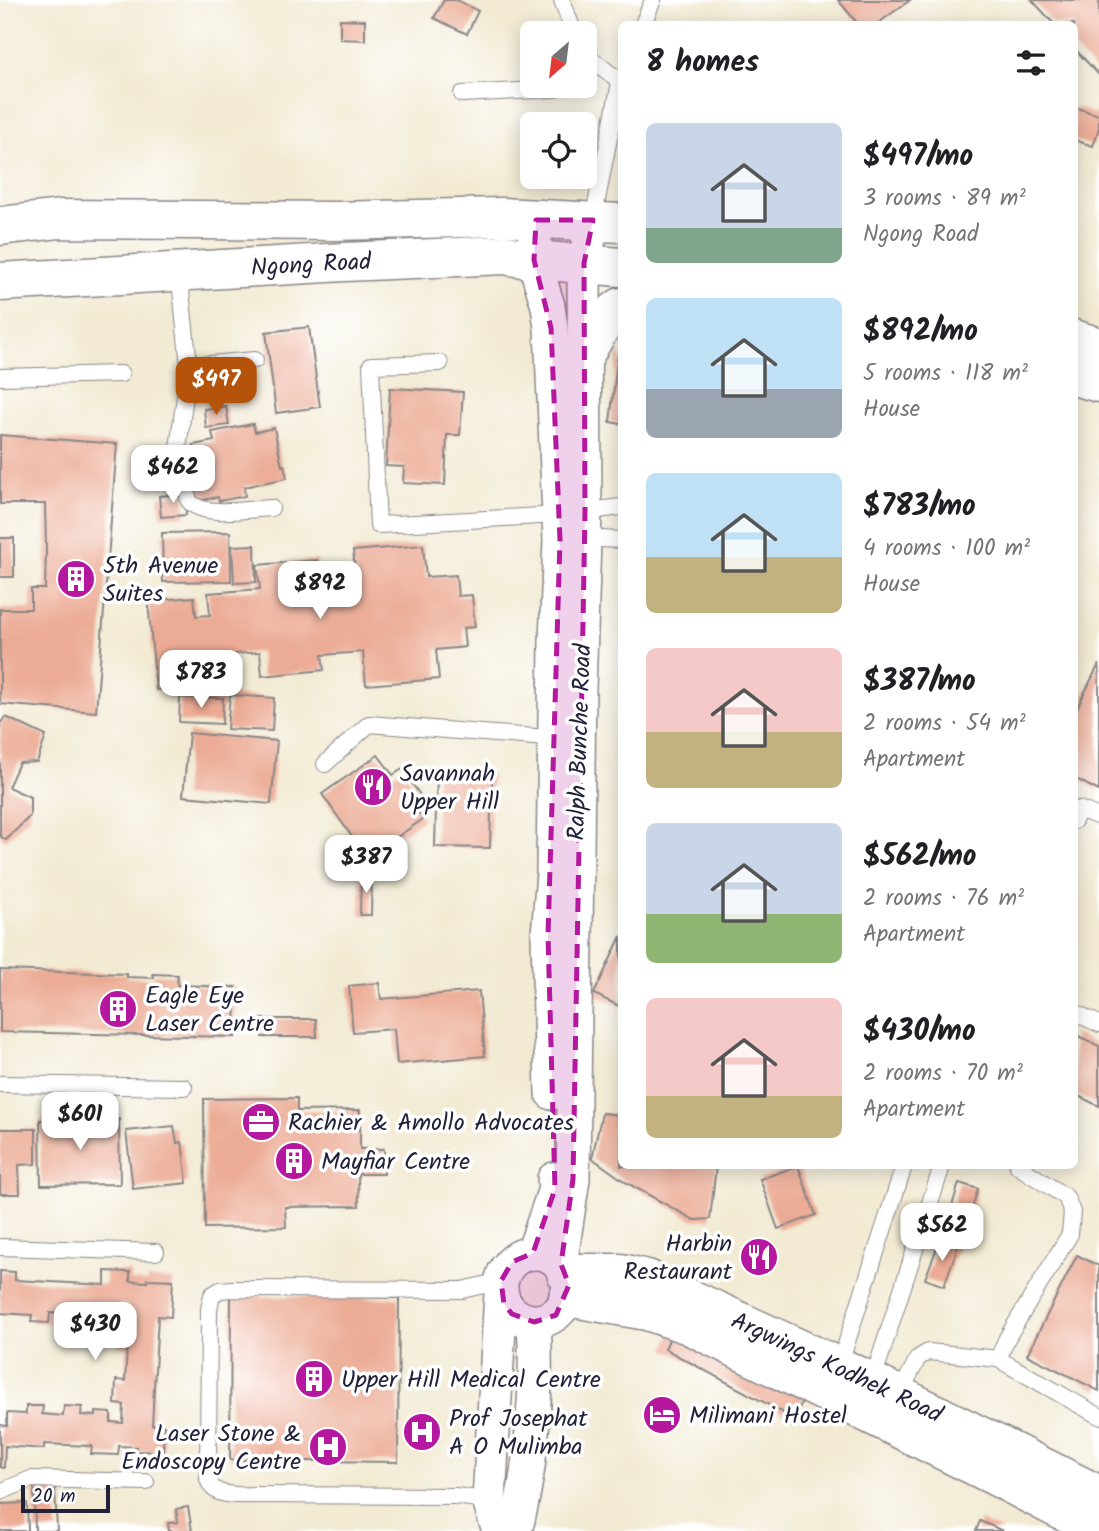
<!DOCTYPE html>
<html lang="en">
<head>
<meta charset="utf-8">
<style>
	:root { --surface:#fff; --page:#f2f2f2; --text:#202124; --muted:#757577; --accent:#b45309 }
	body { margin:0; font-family:Kalam,sans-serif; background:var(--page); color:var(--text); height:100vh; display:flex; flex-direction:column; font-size:26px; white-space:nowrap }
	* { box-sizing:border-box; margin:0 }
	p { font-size:23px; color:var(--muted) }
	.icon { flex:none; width:38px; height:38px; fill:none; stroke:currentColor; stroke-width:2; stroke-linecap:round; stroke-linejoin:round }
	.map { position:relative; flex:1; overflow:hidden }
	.sheet { position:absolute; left:618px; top:21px; width:460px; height:1148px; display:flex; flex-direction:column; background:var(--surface); border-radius:10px; box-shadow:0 4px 18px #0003 }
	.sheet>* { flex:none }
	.needle { width:46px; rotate:208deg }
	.tools { position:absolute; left:520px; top:21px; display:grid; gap:14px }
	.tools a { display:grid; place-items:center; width:77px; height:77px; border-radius:10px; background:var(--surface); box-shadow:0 4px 18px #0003; font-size:35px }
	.scale { position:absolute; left:21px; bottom:18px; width:89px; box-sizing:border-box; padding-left:7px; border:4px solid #22223b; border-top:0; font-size:19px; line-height:24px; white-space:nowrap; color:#22223b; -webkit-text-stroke:5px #fff; paint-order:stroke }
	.price { position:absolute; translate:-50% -60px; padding:0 16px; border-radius:14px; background:#fff; color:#222; font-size:23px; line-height:46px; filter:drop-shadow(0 2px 4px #0008) }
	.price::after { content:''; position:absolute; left:50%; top:42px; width:21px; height:16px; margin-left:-10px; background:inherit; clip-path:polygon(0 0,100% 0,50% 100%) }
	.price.on { background:var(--accent); color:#fff }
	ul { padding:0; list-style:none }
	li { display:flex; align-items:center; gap:21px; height:175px; padding:0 28px }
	li span { display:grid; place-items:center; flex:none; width:196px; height:140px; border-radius:10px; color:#555 }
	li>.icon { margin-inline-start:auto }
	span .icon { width:84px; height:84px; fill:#fffc; stroke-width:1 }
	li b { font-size:30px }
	h2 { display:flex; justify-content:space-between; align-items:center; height:84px; padding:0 28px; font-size:30px }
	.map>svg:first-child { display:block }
	.building { fill:#ecab94 }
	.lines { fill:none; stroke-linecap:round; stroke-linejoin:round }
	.service-casing { stroke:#8a8687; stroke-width:18 }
	.minor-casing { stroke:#8a8687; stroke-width:36 }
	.secondary-casing { stroke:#8a8687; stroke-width:41 }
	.service { stroke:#fff; stroke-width:16 }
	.minor { stroke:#fff; stroke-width:33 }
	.secondary { stroke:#fff; stroke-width:38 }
	.marked { fill:#b5179e; fill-opacity:0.2; stroke:#b5179e; stroke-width:5; stroke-dasharray:14 9; stroke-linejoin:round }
	.labels { text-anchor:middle; stroke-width:7; stroke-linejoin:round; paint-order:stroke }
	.street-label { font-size:24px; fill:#22223b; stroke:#fff }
	.poi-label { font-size:24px; fill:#22223b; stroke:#fff; text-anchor:start }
</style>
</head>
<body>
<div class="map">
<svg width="1099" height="1531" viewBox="0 0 1099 1531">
	<rect width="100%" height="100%" fill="#fff"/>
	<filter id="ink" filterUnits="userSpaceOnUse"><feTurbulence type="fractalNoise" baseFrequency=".0143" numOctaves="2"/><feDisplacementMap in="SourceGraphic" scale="14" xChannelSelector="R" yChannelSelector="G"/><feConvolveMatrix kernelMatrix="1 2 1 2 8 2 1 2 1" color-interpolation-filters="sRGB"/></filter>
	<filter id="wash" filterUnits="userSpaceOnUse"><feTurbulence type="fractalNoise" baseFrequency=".00686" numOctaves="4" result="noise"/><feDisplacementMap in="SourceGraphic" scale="28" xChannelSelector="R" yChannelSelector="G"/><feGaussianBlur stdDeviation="1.57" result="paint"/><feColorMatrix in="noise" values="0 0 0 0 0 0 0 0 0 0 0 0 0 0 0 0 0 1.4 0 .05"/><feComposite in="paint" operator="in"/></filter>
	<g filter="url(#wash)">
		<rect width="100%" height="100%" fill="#f2ead3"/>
		<g id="blocks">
			<g class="building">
				<path d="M444 0H457L478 11 467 34 434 18Z"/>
				<path d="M838 0H910L877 24H858Z"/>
				<path d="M1032 0H1099V75L1074 48V24H1054Z"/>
				<path d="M340 19 365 20V40L340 39Z"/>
				<path d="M1074 107 1099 115V128L1093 146 1074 140Z"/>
				<path d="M309 327 320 407 276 413 266 332Z"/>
				<path d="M618 353 621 354V424L610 422Z"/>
				<path d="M390 388 463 392 460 435H447L445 485 403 483 404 467 386 466Z"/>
				<path d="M226 406 229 425 206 428 204 409Z"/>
				<path d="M253 424 255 432 274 428 282 466 284 465 287 478 244 487 245 496 219 501 218 497 193 502 183 451 194 449 193 445 214 441 212 432Z"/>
				<path d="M0 435 117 444 96 712 0 704V609H31V589H45L46 547 45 504H0Z"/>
				<path d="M185 494 186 515 161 517 159 496Z"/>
				<path d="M230 532 231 581 163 582 162 533Z"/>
				<rect x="0" y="538" width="14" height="39"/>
				<path d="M255 545 256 582 234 583 232 546Z"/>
				<path d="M423 545 426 577 456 575 458 596 472 595 475 627 463 628 465 647 436 650 439 679 366 685 363 652 322 655 324 670 262 676 260 652 197 657 200 686 156 690 148 601 194 597 196 616 210 615 208 593 260 589 257 565 317 560 319 583 356 580 353 551Z"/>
				<path d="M1099 664V791L1074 778V714Z"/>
				<path d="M230 695 274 698 272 731 227 729Z"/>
				<path d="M180 697 223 698 222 724 179 722Z"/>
				<path d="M6 717 46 736 37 762 19 763 8 787 30 797V816L6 840 0 836V723Z"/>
				<path d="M189 733 277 741 271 804 183 796Z"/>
				<path d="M378 755 393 775 402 769 422 798 412 804 423 819 367 858 322 794Z"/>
				<path d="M437 772 492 774 490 848 435 847Z"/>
				<path d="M361 875H372L371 915H360Z"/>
				<path d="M621 936V1007L594 994Z"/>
				<path d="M0 970 127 974V977L154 978 153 974 178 975 177 985 236 987 235 1037 0 1032Z"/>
				<path d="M379 983 381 999 479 991 485 1056 397 1064 394 1029 353 1032 349 986Z"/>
				<path d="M262 1019H316L317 1037H262Z"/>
				<path d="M1074 1034 1099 1046V1106L1074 1094Z"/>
				<path d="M297 1098V1111L360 1110V1149H384V1174H358L359 1206 285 1207 286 1227 205 1228 204 1099Z"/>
				<path d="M602 1113 621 1115V1166H716L710 1219 694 1220 627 1183 592 1158Z"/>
				<path d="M119 1119 120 1184 41 1185 40 1120Z"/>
				<path d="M174 1126 177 1143 182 1142 187 1183 133 1189 126 1131Z"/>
				<path d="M0 1129H36V1164L19 1165 20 1194H0Z"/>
				<path d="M798 1166 816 1215 778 1229 760 1179Z"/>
				<path d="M959 1183 978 1189 965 1231 946 1226Z"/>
				<path d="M940 1240 958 1246 944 1286 925 1279Z"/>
				<path d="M1077 1255 1099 1266V1391L1027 1355Z"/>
				<path d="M0 1271 15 1272V1280L105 1285V1271L130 1272V1281L147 1282V1279L173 1280 171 1317 158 1316 152 1425H164L163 1452 136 1451V1447L119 1446 118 1455 91 1454 92 1446 44 1444V1449L5 1446 4 1468 0 1467V1425L7 1426V1413L26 1414V1406H43L42 1414 63 1416 64 1406 82 1407 81 1415 96 1416V1412L111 1413V1422L123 1423 124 1405 115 1404 116 1380 125 1381 127 1347 118 1346 119 1328 127 1329 128 1305 118 1304 117 1313 105 1312V1317L88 1316V1322L69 1321 70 1314 50 1313 49 1323 31 1322 32 1315 0 1313Z"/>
				<path d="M231 1296 399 1298 398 1462 230 1460Z"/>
				<path d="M676 1322 805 1393 795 1419 665 1349Z"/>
				<path d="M55 1486 57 1531H35L34 1487Z"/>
				<path d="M27 1503 28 1531H0V1504Z"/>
				<path d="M188 1507 192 1531H169L168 1523 178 1522 176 1509Z"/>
				<path d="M980 1521 1003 1531H976Z"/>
			</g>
		</g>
	</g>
	<g filter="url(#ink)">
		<use href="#blocks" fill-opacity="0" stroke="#8a8687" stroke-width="2"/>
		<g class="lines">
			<defs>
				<g id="service">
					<path d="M562 0 574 33"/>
					<path d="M643 24 653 0"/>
					<path d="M584 54 620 81"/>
					<path d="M462 94 554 89 559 86"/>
					<path d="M593 220 621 77"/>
					<path d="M179 271 189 366 178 448 189 501C203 518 249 509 271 508"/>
					<path d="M440 363 371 365 378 525 558 515 621 507"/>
					<path d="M189 366 255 360"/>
					<path d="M0 377 121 374"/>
					<path d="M580 538 621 540"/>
					<path d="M325 764 369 724 559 739"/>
					<path d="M1074 821 1079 809 1099 817"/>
					<path d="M1074 1012 1099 1024"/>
					<path d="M0 1084 184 1087"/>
					<path d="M0 1247 156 1252"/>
					<path d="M998 1359 1007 1338 1070 1234 1072 1212 1066 1197 1018 1166"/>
					<path d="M839 1366 904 1166"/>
					<path d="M872 1382 942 1166"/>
					<path d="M899 1395 918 1358 928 1352 951 1354 998 1359 1099 1416"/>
					<path d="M0 1492 31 1479 146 1482"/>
					<path d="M493 1501 455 1496 236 1495C223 1494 212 1493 208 1479L209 1309 212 1295 220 1290 232 1289 462 1290 501 1281"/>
				</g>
				<g id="minor">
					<path d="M535 237 534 260 548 306 551 328 560 540 556 641 553 873 548 935 552 1093"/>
					<circle cx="535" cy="1287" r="34"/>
					<path d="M533 1253 555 1189 554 1179"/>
					<path d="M560 1265 573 1179 579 690 585 512 584 263 593 220"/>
					<path d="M499 1531 489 1501 501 1293"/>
					<path d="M515 1531C532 1469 538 1387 534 1322"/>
				</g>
				<g id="secondary">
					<path d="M0 226 60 219 335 221 501 217 621 223"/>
					<path d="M0 282 344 262 505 255 534 260 621 267"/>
					<path d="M1074 339 1099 347"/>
					<path d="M585 354C595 336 604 319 621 307"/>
					<path d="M1074 376 1099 383"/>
					<path d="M566 1273H621L647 1279 872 1382 1099 1495"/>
					<path d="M568 1297 647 1311 689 1325 991 1474 1099 1530"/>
				</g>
			</defs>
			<use href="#service" class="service-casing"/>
			<use href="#minor" class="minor-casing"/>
			<use href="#secondary" class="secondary-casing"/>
			<use href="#service" class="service"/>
			<use href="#minor" class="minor"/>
			<use href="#secondary" class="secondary"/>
		</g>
	</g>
	<path class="marked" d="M536 220H593L584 263 585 512 573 1179 561 1264 569 1285 556 1315 534 1322 512 1314 504 1304 501 1281 512 1262 533 1253 555 1189 548 935 560 540 551 328 534 260Z"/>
	<defs>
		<symbol id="building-disc" viewBox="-11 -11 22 22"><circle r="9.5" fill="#b5179e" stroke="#fff"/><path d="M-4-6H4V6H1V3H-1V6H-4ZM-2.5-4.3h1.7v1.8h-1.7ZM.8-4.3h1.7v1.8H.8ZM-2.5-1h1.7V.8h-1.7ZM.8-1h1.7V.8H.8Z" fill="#fff"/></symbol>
		<symbol id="restaurant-disc" viewBox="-11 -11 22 22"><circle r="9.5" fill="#b5179e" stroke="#fff"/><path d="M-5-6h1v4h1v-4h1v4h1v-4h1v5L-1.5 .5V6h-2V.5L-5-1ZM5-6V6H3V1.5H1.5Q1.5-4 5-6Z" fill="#fff"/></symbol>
		<symbol id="office-disc" viewBox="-11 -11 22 22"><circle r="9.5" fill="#b5179e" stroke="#fff"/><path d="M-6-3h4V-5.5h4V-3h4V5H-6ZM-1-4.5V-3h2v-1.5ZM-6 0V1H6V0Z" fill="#fff"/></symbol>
		<symbol id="hotel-disc" viewBox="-11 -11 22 22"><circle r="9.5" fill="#b5179e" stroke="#fff"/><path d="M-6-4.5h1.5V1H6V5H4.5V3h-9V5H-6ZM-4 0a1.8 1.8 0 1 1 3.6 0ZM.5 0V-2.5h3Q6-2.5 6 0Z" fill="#fff"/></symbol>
		<symbol id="hospital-disc" viewBox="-11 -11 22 22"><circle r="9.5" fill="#b5179e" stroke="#fff"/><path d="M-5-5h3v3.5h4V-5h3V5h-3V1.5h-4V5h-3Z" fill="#fff"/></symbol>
	</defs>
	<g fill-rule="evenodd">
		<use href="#building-disc" x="54" y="557" width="44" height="44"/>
		<use href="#restaurant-disc" x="351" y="765" width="44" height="44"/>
		<use href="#building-disc" x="96" y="987" width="44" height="44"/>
		<use href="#office-disc" x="239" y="1100" width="44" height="44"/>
		<use href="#building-disc" x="272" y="1139" width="44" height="44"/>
		<use href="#restaurant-disc" x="737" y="1235" width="44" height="44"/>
		<use href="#building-disc" x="292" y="1357" width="44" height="44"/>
		<use href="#hotel-disc" x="640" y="1393" width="44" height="44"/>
		<use href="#hospital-disc" x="400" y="1410" width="44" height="44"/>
		<use href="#hospital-disc" x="306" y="1425" width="44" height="44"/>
	</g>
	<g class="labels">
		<g class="street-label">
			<text transform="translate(311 264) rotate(-3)" y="8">Ngong Road</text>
			<text transform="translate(579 742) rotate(-88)" y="8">Ralph Bunche Road</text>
			<text transform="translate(837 1367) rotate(25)" y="8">Argwings Kodhek Road</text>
		</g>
		<g class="poi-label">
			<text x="103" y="573">5th Avenue<tspan x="103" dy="28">Suites</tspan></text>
			<text x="400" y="781">Savannah<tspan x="400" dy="28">Upper Hill</tspan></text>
			<text x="145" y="1003">Eagle Eye<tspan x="145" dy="28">Laser Centre</tspan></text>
			<text x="288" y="1130">Rachier &amp; Amollo Advocates</text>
			<text x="321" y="1169">Mayfiar Centre</text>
			<text x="732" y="1251" text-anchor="end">Harbin<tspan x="732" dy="28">Restaurant</tspan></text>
			<text x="341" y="1387">Upper Hill Medical Centre</text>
			<text x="689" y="1423">Milimani Hostel</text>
			<text x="449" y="1426">Prof Josephat<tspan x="449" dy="28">A O Mulimba</tspan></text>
			<text x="301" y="1441" text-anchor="end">Laser Stone &amp;<tspan x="301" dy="28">Endoscopy Centre</tspan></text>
		</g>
	</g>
</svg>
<div class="tools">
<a><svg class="needle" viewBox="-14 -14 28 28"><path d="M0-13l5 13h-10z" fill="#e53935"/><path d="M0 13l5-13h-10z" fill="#757577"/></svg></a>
<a><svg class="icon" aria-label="locate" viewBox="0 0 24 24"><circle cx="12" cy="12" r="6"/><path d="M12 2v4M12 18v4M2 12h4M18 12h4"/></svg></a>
</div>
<div class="scale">20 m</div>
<b class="price on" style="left:216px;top:417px">$497</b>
<b class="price" style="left:173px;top:505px">$462</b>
<b class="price" style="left:320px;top:621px">$892</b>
<b class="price" style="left:201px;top:710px">$783</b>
<b class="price" style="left:366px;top:895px">$387</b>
<b class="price" style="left:80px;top:1152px">$601</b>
<b class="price" style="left:942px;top:1263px">$562</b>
<b class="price" style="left:95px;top:1362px">$430</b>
<section class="sheet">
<h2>8 homes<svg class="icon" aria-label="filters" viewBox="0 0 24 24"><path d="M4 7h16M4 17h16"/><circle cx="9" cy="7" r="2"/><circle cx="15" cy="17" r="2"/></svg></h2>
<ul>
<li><span style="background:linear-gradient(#c9d6e8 75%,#7fa58c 0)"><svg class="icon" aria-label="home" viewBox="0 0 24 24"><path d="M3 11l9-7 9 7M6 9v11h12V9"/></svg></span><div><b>$497/mo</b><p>3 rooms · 89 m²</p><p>Ngong Road</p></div></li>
<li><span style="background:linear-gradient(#bfe0f5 65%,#9aa5b1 0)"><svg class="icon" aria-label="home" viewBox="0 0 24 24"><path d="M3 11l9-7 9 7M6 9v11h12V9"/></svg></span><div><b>$892/mo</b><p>5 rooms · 118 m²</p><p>House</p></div></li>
<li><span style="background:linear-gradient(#bfe0f5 60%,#c2b280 0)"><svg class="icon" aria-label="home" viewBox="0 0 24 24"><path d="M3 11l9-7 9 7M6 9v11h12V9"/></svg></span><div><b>$783/mo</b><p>4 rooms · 100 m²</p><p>House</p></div></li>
<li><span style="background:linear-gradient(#f6c9c9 60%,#c2b280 0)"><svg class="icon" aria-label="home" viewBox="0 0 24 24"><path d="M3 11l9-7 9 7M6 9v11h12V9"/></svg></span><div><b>$387/mo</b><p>2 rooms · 54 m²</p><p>Apartment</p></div></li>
<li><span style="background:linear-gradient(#c9d6e8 65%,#8fb573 0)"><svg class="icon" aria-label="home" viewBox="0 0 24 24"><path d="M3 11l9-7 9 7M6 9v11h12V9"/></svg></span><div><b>$562/mo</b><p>2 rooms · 76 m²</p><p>Apartment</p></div></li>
<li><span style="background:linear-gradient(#f6c9c9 70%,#c2b280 0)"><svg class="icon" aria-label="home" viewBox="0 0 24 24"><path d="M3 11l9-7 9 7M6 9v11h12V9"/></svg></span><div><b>$430/mo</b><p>2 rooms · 70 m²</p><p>Apartment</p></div></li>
</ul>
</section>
</div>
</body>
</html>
